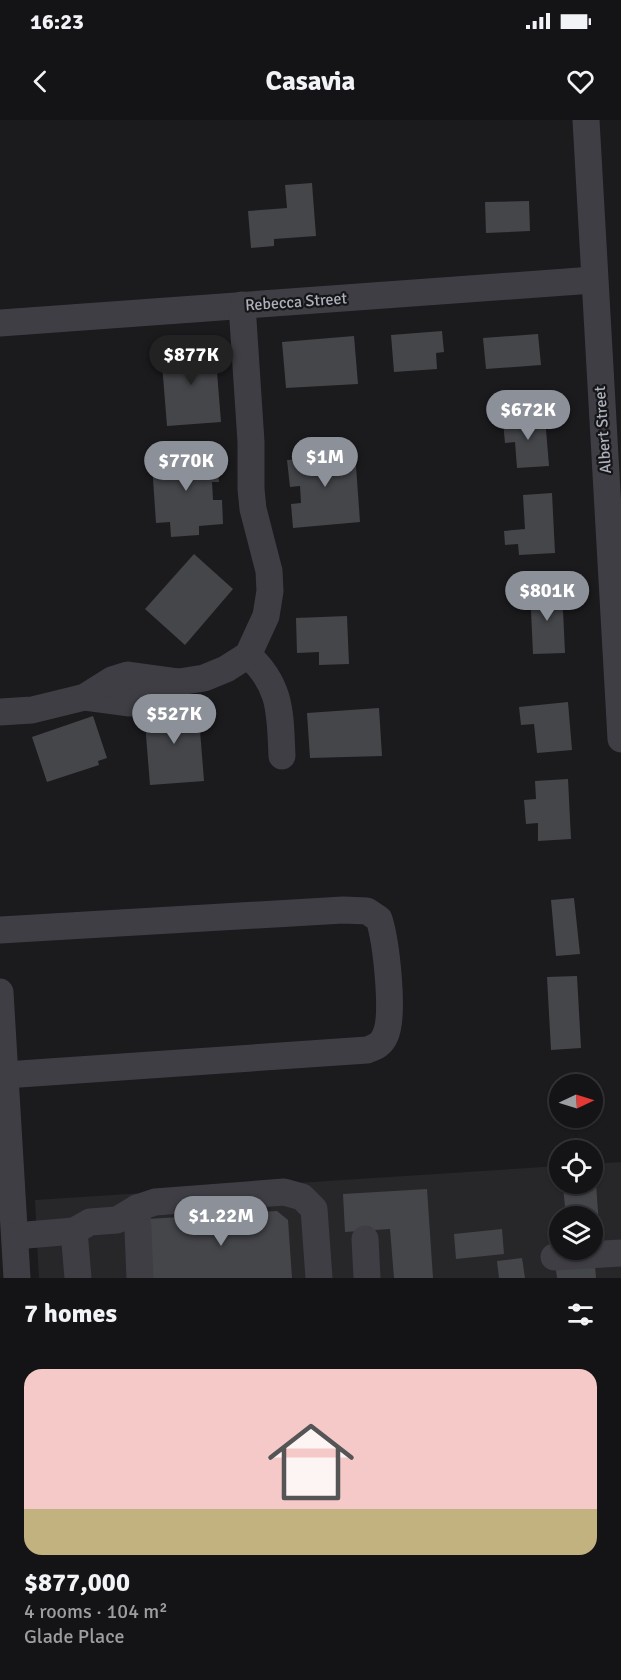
<!DOCTYPE html>
<html lang="en">
<head>
<meta charset="utf-8">
<style>
	:root { --surface:#141416; --page:#1d1d1f; --text:#f1f3f6; --muted:#9d9ea1; --line:#333335; --accent:#8c9099 }
	body { margin:0; font-family:Signika,sans-serif; background:var(--page); color:var(--text); height:100vh; display:flex; flex-direction:column; font-size:22px; white-space:nowrap }
	* { box-sizing:border-box; margin:0 }
	p { font-size:20px; color:var(--muted) }
	.icon { flex:none; width:33px; height:33px; fill:none; stroke:currentColor; stroke-width:2; stroke-linecap:round; stroke-linejoin:round }
	.map { position:relative; height:1158px; overflow:hidden }
	.panel { display:flex; flex-direction:column; background:var(--surface); flex:1 }
	.panel>* { flex:none }
	.needle { width:39px; rotate:86deg }
	.fabs { position:absolute; left:549px; top:954px; display:grid; gap:12px }
	.fabs a { display:grid; place-items:center; width:54px; height:54px; border-radius:50%; background:var(--surface); box-shadow:0 2px 4px #0004,0 0 0 2px var(--line); font-size:30px }
	.price { position:absolute; translate:-50% -51px; padding:0 14px; border-radius:21px; background:var(--accent); color:#fff; font-size:20px; line-height:39px; filter:drop-shadow(0 2px 3px #0008) }
	.price::after { content:''; position:absolute; left:50%; top:36px; width:18px; height:14px; margin-left:-9px; background:inherit; clip-path:polygon(0 0,100% 0,50% 100%) }
	.price.current { background:#222; color:#fff }
	ul { padding:0; list-style:none }
	li { display:grid; align-content:center; gap:12px; height:318px; padding:0 24px }
	li+li { border-top:2px solid var(--line) }
	li span { display:grid; place-items:center; height:186px; border-radius:18px; color:#555 }
	li>.icon { margin-inline-start:auto }
	span .icon { width:108px; height:108px; fill:#fffc; stroke-width:1 }
	li b { font-size:26px }
	h2 { display:flex; justify-content:space-between; align-items:center; height:72px; padding:0 24px; font-size:26px }
	.status { display:flex; justify-content:space-between; align-items:center; height:42px; padding:0 30px; background:var(--surface); direction:ltr }
	.status svg { height:16px; fill:currentColor }
	header { display:flex; justify-content:space-between; align-items:center; height:78px; padding:0 24px; background:var(--surface); font-size:27px; font-weight:700 }
	.map>svg:first-child { display:block }
	.built { fill:#27272a; fill-rule:evenodd }
	.building { fill:#45464a }
	.lines { fill:none; stroke-linecap:round; stroke-linejoin:round }
	.minor { stroke:#3e3e44; stroke-width:27 }
	.labels { text-anchor:middle; stroke-width:4.5; stroke-linejoin:round; paint-order:stroke }
	.street-label { font-size:16px; fill:#adb1bd; stroke:#161618 }
</style>
</head>
<body>
<div class="status"><b>16:23</b><svg viewBox="0 0 49 12"><path d="M0 12V9h3v3zM5 12V6h3v6zM10 12V3h3v9zM15 12V0h3v12zM26 1h20v11H26zM47 4h2v5h-2z"/></svg></div>
<header><svg class="icon" aria-label="back" viewBox="0 0 24 24"><path d="M15 5l-7 7 7 7"/></svg>Casavia<svg class="icon" aria-label="heart" viewBox="0 0 24 24"><path d="M12 20l-8-8c-3-5 5-10 8-4 3-6 11-1 8 4z"/></svg></header>
<div class="map">
<svg width="621" height="1158" viewBox="0 0 621 1158">
	<rect width="100%" height="100%" fill="#1b1b1d"/>
	<path class="built" d="M621 1042V1158H39L35 1080 559 1046 560 1064H592L593 1044ZM560 1096H592V1130H560Z"/>
	<g class="building">
		<path d="M312 63 316 116 274 119V126L251 128 248 91 287 88 285 65Z"/>
		<path d="M529 81 530 111 486 113 485 82Z"/>
		<path d="M442 211 444 232 436 233 437 249 394 252 391 215Z"/>
		<path d="M538 214 541 245 486 249 483 218Z"/>
		<path d="M354 216 358 264 286 268 282 222Z"/>
		<path d="M215 227 221 302 167 306 161 231Z"/>
		<path d="M545 297 549 346 517 348 515 322 505 323 503 301Z"/>
		<path d="M342 324 343 333 355 332 360 402 293 408 291 384 301 383 300 366 290 367 287 340 313 338 311 327Z"/>
		<path d="M193 327 194 338 217 337 219 362H212L213 380H222L223 404 199 406V415L171 417 170 402 156 403 152 344 165 343 164 328Z"/>
		<path d="M552 373 555 433 519 435 518 424 505 425 504 411 525 409 523 375Z"/>
		<path d="M194 434 233 469 185 525 145 489Z"/>
		<path d="M562 469 565 533 533 534 530 470Z"/>
		<path d="M347 496 349 544 319 545V532L297 533 296 498Z"/>
		<path d="M568 582 572 630 537 633 534 604 521 605 519 587Z"/>
		<path d="M198 585 204 661 150 665 144 590Z"/>
		<path d="M379 588 382 636 310 638 307 593Z"/>
		<path d="M93 596 107 638 98 641 99 645 47 662 32 617Z"/>
		<path d="M568 659 571 719 538 721V703L526 704 524 680 536 679 535 661Z"/>
		<path d="M574 778 580 834 556 836 551 780Z"/>
		<path d="M577 856 581 928 551 930 547 857Z"/>
		<path d="M554 968H560V999H557Z"/>
		<path d="M596 1064 599 1105 592 1106V1096H566L563 1067Z"/>
		<path d="M427 1069 433 1158H394L390 1109 345 1112 343 1074Z"/>
		<path d="M277 1091 288 1100 292 1158H151L148 1099Z"/>
		<path d="M502 1109 504 1134 456 1139 454 1114Z"/>
		<path d="M522 1138 525 1158H499L497 1141Z"/>
		<path d="M595 1146 596 1158H557L556 1150Z"/>
	</g>
	<g class="lines">
		<g class="minor">
			<path d="M586 0 621 619"/>
			<path d="M0 203 593 160"/>
			<path d="M248 535C282 566 280 594 282 636"/>
			<path d="M85 577 130 583 179 562 204 558 226 549 248 535 266 496 270 471 269 451 253 389 251 369V322L242 185"/>
			<path d="M0 592 32 590 85 577 112 560 128 555 179 562"/>
			<path d="M0 810 343 790 367 791 379 799C386 821 395 896 385 916 381 925 375 927 367 930L5 955"/>
			<path d="M0 872 17 1158"/>
			<path d="M137 1088 140 1158"/>
			<path d="M74 1111 78 1158"/>
			<path d="M15 1116 74 1111 90 1102 117 1100 137 1088 155 1082 284 1072 302 1077 314 1089 319 1158"/>
			<path d="M365 1119 367 1158"/>
			<path d="M554 1137 621 1133"/>
		</g>
	</g>
	<g class="labels">
		<g class="street-label">
			<text transform="translate(296 181) rotate(-4)" y="6">Rebecca Street</text>
			<text transform="translate(602 310) rotate(-94)" y="6">Albert Street</text>
		</g>
	</g>
</svg>
<div class="fabs">
<a><svg class="needle" viewBox="-14 -14 28 28"><path d="M0-13l5 13h-10z" fill="#e53935"/><path d="M0 13l5-13h-10z" fill="#9d9ea1"/></svg></a>
<a><svg class="icon" aria-label="locate" viewBox="0 0 24 24"><circle cx="12" cy="12" r="6"/><path d="M12 2v4M12 18v4M2 12h4M18 12h4"/></svg></a>
<a><svg class="icon" aria-label="layers" viewBox="0 0 24 24"><path d="M12 4l9 5-9 5-9-5zM3 14l9 5 9-5"/></svg></a>
</div>
<b class="price current" style="left:191px;top:266px">$877K</b>
<b class="price" style="left:528px;top:321px">$672K</b>
<b class="price" style="left:325px;top:368px">$1M</b>
<b class="price" style="left:186px;top:372px">$770K</b>
<b class="price" style="left:547px;top:502px">$801K</b>
<b class="price" style="left:174px;top:625px">$527K</b>
<b class="price" style="left:221px;top:1127px">$1.22M</b>
</div>
<section class="panel">
<h2>7 homes<svg class="icon" aria-label="filters" viewBox="0 0 24 24"><path d="M4 7h16M4 17h16"/><circle cx="9" cy="7" r="2"/><circle cx="15" cy="17" r="2"/></svg></h2>
<ul>
<li><span style="background:linear-gradient(#f6c9c9 75%,#c2b280 0)"><svg class="icon" aria-label="home" viewBox="0 0 24 24"><path d="M3 11l9-7 9 7M6 9v11h12V9"/></svg></span><div><b>$877,000</b><p>4 rooms · 104 m²</p><p>Glade Place</p></div></li>
</ul>
</section>
</body>
</html>
